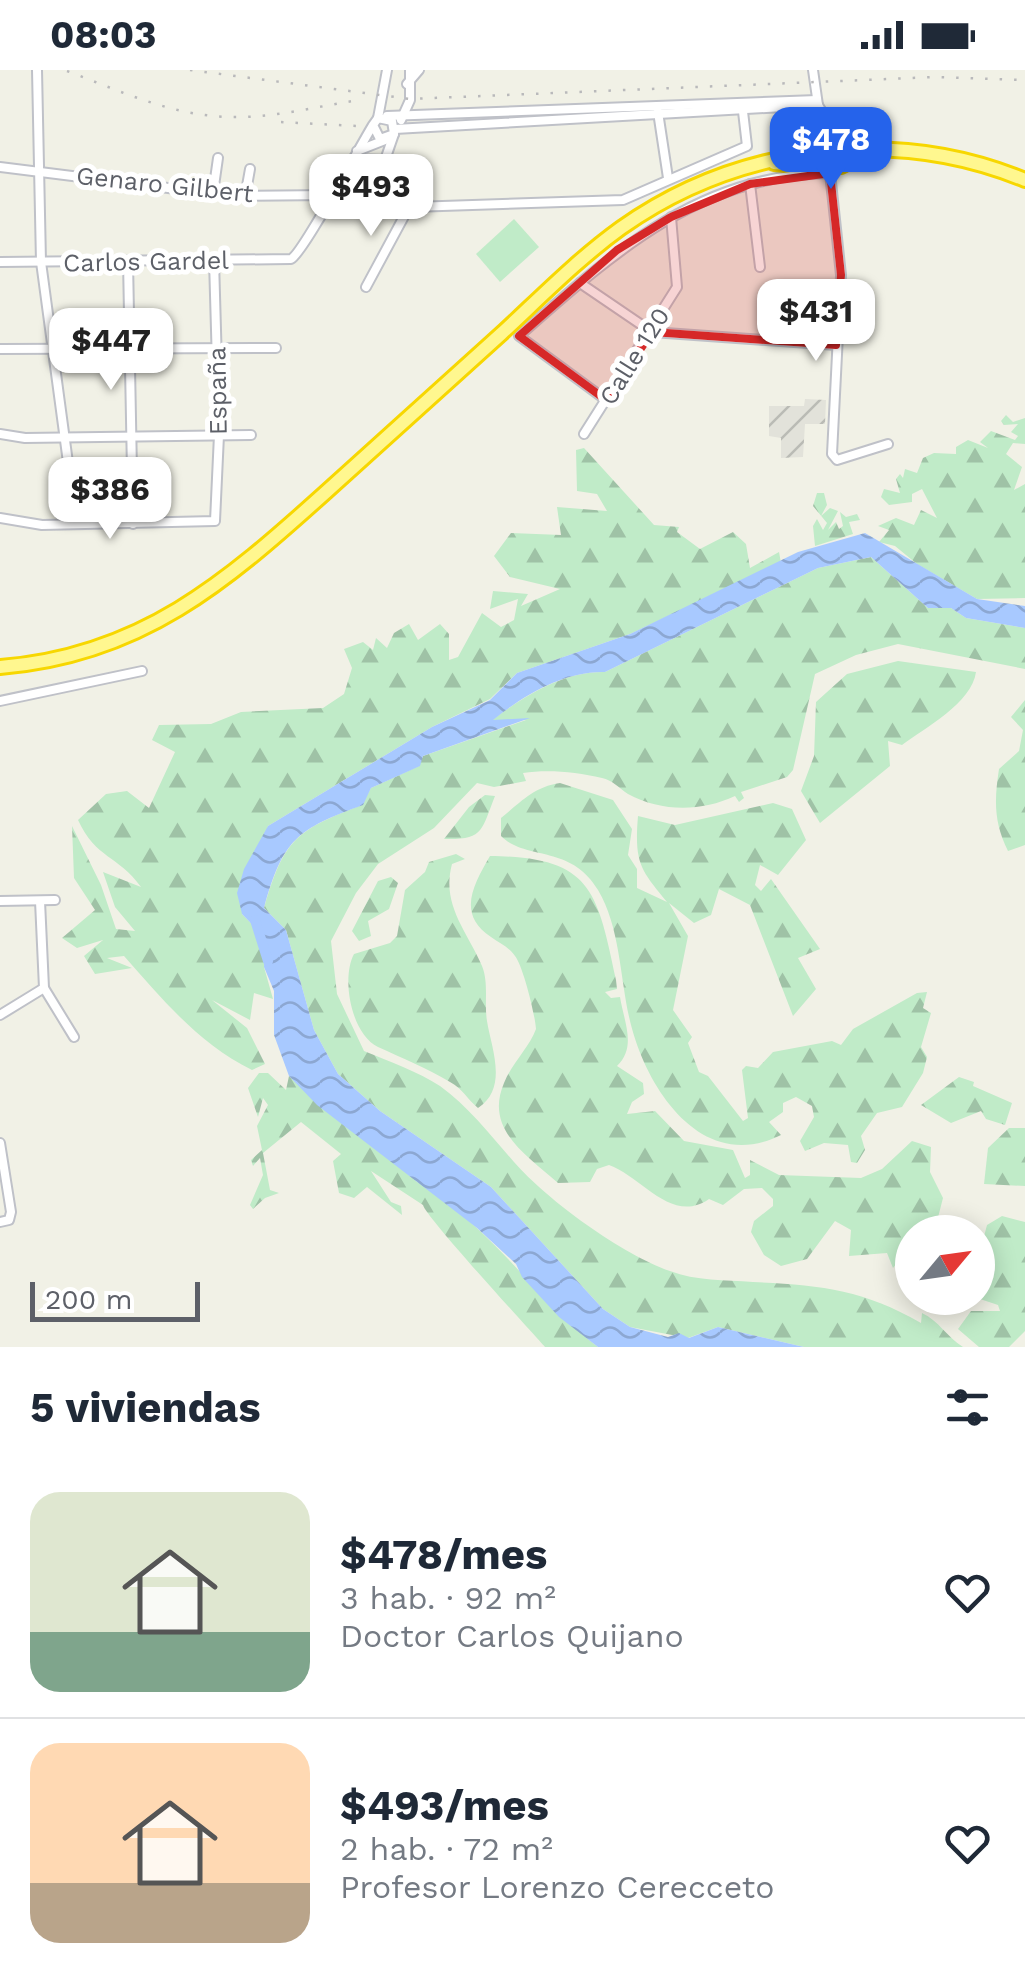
<!DOCTYPE html>
<html lang="es">
<head>
<meta charset="utf-8">
<style>
	:root { --surface:#fff; --page:#f6f6f7; --text:#1f2937; --muted:#747a83; --line:#e0e1e3; --accent:#2563eb }
	body { margin:0; font-family:"Work Sans",sans-serif; background:var(--page); color:var(--text); height:100vh; display:flex; flex-direction:column; font-size:38px; white-space:nowrap }
	* { box-sizing:border-box; margin:0 }
	p { font-size:32px; color:var(--muted) }
	.icon { flex:none; width:55px; height:55px; fill:none; stroke:currentColor; stroke-width:2; stroke-linecap:round; stroke-linejoin:round }
	.map { position:relative; height:1277px; overflow:hidden }
	.side { display:flex; flex-direction:column; background:var(--surface); flex:1 }
	.side>* { flex:none }
	.needle { width:65px; rotate:61deg }
	.controls { position:absolute; left:895px; top:1145px; display:grid; gap:20px }
	.controls a { display:grid; place-items:center; width:100px; height:100px; border-radius:50%; background:var(--surface); box-shadow:0 5px 25px #0003; font-size:50px }
	.scale { position:absolute; left:30px; bottom:25px; width:170px; box-sizing:border-box; padding-left:10px; border:5px solid #5d6068; border-top:0; font-size:28px; line-height:35px; white-space:nowrap; color:#5d6068; -webkit-text-stroke:8px #fff; paint-order:stroke }
	.price { position:absolute; translate:-50% -85px; padding:0 22px; border-radius:20px; background:#fff; color:#222; font-size:32px; line-height:65px; filter:drop-shadow(0 2px 5px #0008) }
	.price::after { content:''; position:absolute; left:50%; top:60px; width:30px; height:22px; margin-left:-15px; background:inherit; clip-path:polygon(0 0,100% 0,50% 100%) }
	.price.selected { background:var(--accent); color:#fff }
	ul { padding:0; list-style:none }
	li { display:flex; align-items:center; gap:30px; height:250px; padding:0 30px }
	li+li { border-top:2px solid var(--line) }
	li span { display:grid; place-items:center; flex:none; width:280px; height:200px; border-radius:30px; color:#555 }
	li>.icon { margin-inline-start:auto }
	span .icon { width:120px; height:120px; fill:#fffc; stroke-width:1 }
	li b { font-size:42px }
	h2 { display:flex; justify-content:space-between; align-items:center; height:120px; padding:0 30px; font-size:42px }
	.status { display:flex; justify-content:space-between; align-items:center; height:70px; padding:0 50px; background:var(--surface); direction:ltr }
	.status svg { height:28px; fill:currentColor }
	.map>svg:first-child { display:block }
	.industrial { fill:url(#industrial-furrows) }
	.forest { fill:url(#forest-firs) }
	.garden { fill:#c0ebc8 }
	.water { fill:url(#water-waves) }
	.lines { fill:none; stroke-linecap:round; stroke-linejoin:round }
	.river { stroke:#a8c9ff; stroke-width:10 }
	.minor-casing { stroke:#bfc1c8; stroke-width:12 }
	.highway-casing { stroke:#f7d700; stroke-width:18 }
	.minor { stroke:#fff; stroke-width:8 }
	.highway { stroke:#fff78f; stroke-width:12 }
	.rail { stroke:#b9b9bb; stroke-width:2.5; stroke-dasharray:2.5 12; stroke-linecap:butt }
	.marked { fill:#d62828; fill-opacity:0.2; stroke:#d62828; stroke-width:8; stroke-linejoin:round }
	.labels { text-anchor:middle; stroke-width:10; stroke-linejoin:round; paint-order:stroke }
	.street-label { font-size:25px; fill:#5d6068; stroke:#fff }
</style>
</head>
<body>
<div class="status"><b>08:03</b><svg viewBox="0 0 49 12"><path d="M0 12V9h3v3zM5 12V6h3v6zM10 12V3h3v9zM15 12V0h3v12zM26 1h20v11H26zM47 4h2v5h-2z"/></svg></div>
<div class="map">
<svg width="1025" height="1277" viewBox="0 0 1025 1277">
	<defs>
		<pattern id="industrial-furrows" width="10" height="10" patternUnits="userSpaceOnUse" patternTransform="scale(2.5)"><rect width="10" height="10" fill="#e2e2da"/><path d="M-1 1l2-2M0 10L10 0M9 11l2-2" fill="none" stroke="#babbb5"/></pattern>
		<pattern id="forest-firs" width="22" height="20" patternUnits="userSpaceOnUse" patternTransform="scale(2.5)"><rect width="22" height="20" fill="#c0ebc8"/><path d="M5 1l3.5 6h-7zM16 11l3.5 6h-7z" fill="#9fc2a6"/></pattern>
		<pattern id="water-waves" width="16" height="10" patternUnits="userSpaceOnUse" patternTransform="scale(2.5)"><rect width="16" height="10" fill="#a8c9ff"/><path d="M0 5q4-4 8 0t8 0" fill="none" stroke="#8ca7d2"/></pattern>
	</defs>
	<rect width="100%" height="100%" fill="#f1f1e6"/>
	<path class="industrial" d="M805 329 826 330 825 354H805L803 387 781 388V368L769 366V336H804Z"/>
	<g class="forest">
		<path d="M1006 345 1013 352 1025 348V374L1013 373 1006 384 1022 397 1014 420 1025 414V528L977 529 917 494 895 476 879 472 889 460 878 456 896 448 914 455 921 440 937 448 922 419 912 424V432L889 435 881 427 884 419 900 423 896 409 900 404 903 408 905 399 917 403 923 388 934 383 956 384V377L968 370 988 378 980 372 991 361 1015 370 1018 366 1011 362 1018 354 1004 355 1001 351Z"/>
		<path d="M584 378 654 455 679 457 677 462 700 479 733 462 746 474 750 498 779 482 781 493 630 564 517 603 490 629 432 657 268 756 242 844 265 868 264 897 273 929 254 923 250 950 212 930 247 958 265 994 252 1000C199 974 163 930 124 886L107 888 132 898 95 904 84 886 103 870 77 878 62 868 95 840 74 808 72 756 101 815 116 859 135 861 115 837 103 802 141 817C118 785 96 789 78 750L106 724 127 721 149 738 175 682 152 670 159 655 211 654 241 642 323 638 344 624 352 598 344 579 363 572 373 580 376 568 387 578 394 563 409 554 418 570 440 554 449 564V590L458 587 482 543 501 557 514 550 518 529 490 539 493 521 528 524 521 536 560 519 510 507 494 486 511 463 561 465 557 437 607 441 597 424 577 421 576 380Z"/>
		<path d="M817 423H824L827 435 821 446 830 438 838 441 828 460 836 452 839 459 843 456 840 442 846 447 857 444 860 450 849 452 853 464 815 476 813 456 817 449 823 460 827 453 813 436Z"/>
		<path d="M871 487 928 538H951L966 548 1025 558V599L898 574 856 585 815 604 793 700 787 707 741 722 744 728 739 732 735 726C701 742 661 742 628 724 619 718 612 710 602 708 576 702 548 699 523 703L526 711 494 717 477 713 434 758 378 794 356 823 331 871 337 924 364 981C388 991 419 1002 440 1016 469 1037 492 1067 514 1092 547 1130 623 1185 670 1201 696 1211 725 1210 753 1212 818 1215 863 1219 921 1253L922 1243C939 1251 946 1266 963 1277H804L718 1257 688 1268 630 1257 603 1239 491 1117 380 1041 338 1004 314 960 286 860 264 838C284 769 296 760 362 735L371 718 419 696 423 686 526 650H492C525 626 563 601 605 602L818 498Z"/>
		<path d="M898 591 976 602C972 633 925 658 902 675L888 671 890 696 820 753 801 721 814 686 816 632 847 604Z"/>
		<path d="M1025 630V775L1008 781C994 753 994 731 999 699L1019 681 1023 660 1011 647Z"/>
		<path d="M560 713 613 730 632 759 628 785 637 799V818L667 832C641 800 634 794 638 746L675 755 773 733 792 739 806 770 778 805 760 795 755 815 761 821 771 809 820 879 798 888 816 919 793 946 750 835 719 819 711 845 694 853 669 833 688 866 673 940 692 967 688 973 699 1002 708 1006 743 1051 748 1048 742 1000 746 996 758 998 773 982 832 971 841 975 853 959 917 923 927 922 923 938 931 943 921 977 927 987 923 1003 902 1037 877 1043 861 1066 865 1080 857 1093 851 1092 848 1075 824 1073 805 1081 800 1071 814 1047 812 1036 796 1027 783 1033V1042L769 1052 781 1065C703 1104 648 1021 631 955 620 913 621 858 598 820 571 774 526 791 501 766V748C520 733 533 717 560 713Z"/>
		<path d="M485 725 495 726C481 761 484 770 444 769L469 737Z"/>
		<path d="M456 784 465 789 452 794C441 835 467 861 482 896 489 913 484 934 487 951 491 977 509 1018 478 1038 467 1029 463 1019 450 1012 427 998 402 988 378 977 351 964 341 908 354 884L390 873 397 866 405 820 425 802 429 792Z"/>
		<path d="M490 786C591 787 597 819 616 910L617 919 605 922 611 928 620 927C624 952 637 977 617 996L643 1013 644 1024 632 1032 627 1044 655 1041 684 1071 733 1080 745 1108 750 1105V1090L779 1105 861 1108 882 1099 912 1071 931 1077 930 1102 943 1128 935 1159 912 1162V1174L893 1198 887 1183 849 1186 851 1160 835 1151 807 1189 781 1196 764 1185 751 1162 754 1151 773 1136V1129L762 1118 744 1119 723 1135 709 1129C672 1155 642 1107 609 1095L597 1099 590 1112 558 1113C527 1085 484 1060 504 1013 512 993 529 978 536 959 535 944 523 896 515 886 508 876 500 874 491 867 456 844 474 814 490 786Z"/>
		<path d="M391 807 398 813 389 839 368 851 371 866 359 871 352 861 378 811Z"/>
		<path d="M259 1003H268L286 1020 289 1006C347 1064 420 1104 479 1160 521 1199 552 1242 598 1277H545C528 1258 425 1146 423 1135L371 1101 391 1132 401 1136 402 1145 367 1117 354 1128 339 1123 333 1091 341 1084 301 1052 263 1083 270 1120 279 1123 265 1128 253 1139 250 1135 263 1105 260 1088 253 1096 251 1090 262 1080 257 1056 268 1035 263 1028 258 1047 248 1018Z"/>
		<path d="M959 1007 974 1012 973 1016 1012 1033 1005 1055 986 1049 981 1041 951 1053 921 1035Z"/>
		<path d="M1009 1058H1025V1116L984 1114 988 1078Z"/>
		<path d="M1002 1146 1025 1152V1261L1009 1277H979L958 1259 971 1241H1000L998 1235 977 1228 978 1189 987 1155Z"/>
	</g>
	<path class="garden" d="M514 149 539 177 500 212 476 184Z"/>
	<path class="water" d="M865 463 977 529 1025 536V558L966 548 951 538H928L871 487 818 498 605 602C564 601 524 625 493 650L530 648 423 686 420 696 371 718 363 735C297 759 283 769 264 838L286 860 314 960 338 1004 380 1041 491 1117 603 1239 630 1257 668 1267 679 1263 689 1268 718 1257 804 1277H598L559 1247 522 1207 516 1194 477 1158 317 1035 289 1006 274 965V921L264 897 265 868 242 844 237 823 244 799 268 756 432 657 490 630 517 603 630 564 798 482Z"/>
	<g class="lines">
		<path class="river" d="M255 850 268 891"/>
		<defs>
			<g id="minor">
				<path d="M37 0 41 192 76 452"/>
				<path d="M813 0 818 35 846 82"/>
				<path d="M407 14 419 0"/>
				<path d="M658 42 668 108"/>
				<path d="M387 46 817 30"/>
				<path d="M378 48 387 0"/>
				<path d="M401 50 410 30V0"/>
				<path d="M395 59 818 35"/>
				<path d="M810 69 818 39"/>
				<path d="M357 81 385 70"/>
				<path d="M805 84 814 65 837 66"/>
				<path d="M352 89 385 90 394 64"/>
				<path d="M0 97 232 126 330 125"/>
				<path d="M830 103 841 205 832 384 837 390 888 374"/>
				<path d="M750 114 760 197"/>
				<path d="M213 123 218 88"/>
				<path d="M245 127 250 99"/>
				<path d="M322 140 623 130 747 76 742 33"/>
				<path d="M128 191 133 454"/>
				<path d="M0 192 291 189C303 183 360 76 373 55L378 48 392 51 394 64 380 69 373 55"/>
				<path d="M580 213 652 262 836 275"/>
				<path d="M366 217 408 139"/>
				<path d="M0 279 276 278"/>
				<path d="M606 330 519 266C612 184 699 104 830 103L842 95"/>
				<path d="M0 364 25 368 251 365"/>
				<path d="M584 364 677 217 671 147"/>
				<path d="M0 448 42 455 215 451 219 365 214 190"/>
				<path d="M0 631 142 601"/>
				<path d="M0 831 55 830"/>
				<path d="M40 831 44 918 74 967"/>
				<path d="M0 945 44 918"/>
				<path d="M0 1073 11 1142 9 1150 0 1152"/>
			</g>
			<g id="highway">
				<path d="M774 93 809 96"/>
				<path d="M841 96 866 83"/>
				<path d="M0 597C141 586 226 512 326 422 385 369 443 316 501 264 540 228 578 189 621 158 737 76 892 55 1025 110"/>
			</g>
		</defs>
		<use href="#minor" class="minor-casing"/>
		<use href="#highway" class="highway-casing"/>
		<use href="#minor" class="minor"/>
		<use href="#highway" class="highway"/>
		<g class="rail">
			<path d="M190 0 410 29 936 7 1025 10"/>
			<path d="M67 1C123 22 176 48 238 47 276 47 315 37 353 31"/>
			<path d="M281 52 356 56"/>
		</g>
	</g>
	<path class="marked" d="M830 103 841 205 836 275 652 262 606 330 519 266 617 180 671 147 750 114Z"/>
	<g class="labels">
		<g class="street-label">
			<text transform="translate(165 114) rotate(6)" y="9">Genaro Gilbert</text>
			<text transform="translate(146 191) rotate(-1)" y="9">Carlos Gardel</text>
			<text transform="translate(634 286) rotate(-58)" y="9">Calle 120</text>
			<text transform="translate(217 321) rotate(-91)" y="9">España</text>
		</g>
	</g>
</svg>
<div class="controls">
<a><svg class="needle" viewBox="-14 -14 28 28"><path d="M0-13l5 13h-10z" fill="#e53935"/><path d="M0 13l5-13h-10z" fill="#747a83"/></svg></a>
</div>
<div class="scale">200 m</div>
<b class="price selected" style="left:831px;top:122px">$478</b>
<b class="price" style="left:371px;top:169px">$493</b>
<b class="price" style="left:816px;top:294px">$431</b>
<b class="price" style="left:111px;top:323px">$447</b>
<b class="price" style="left:110px;top:472px">$386</b>
</div>
<section class="side">
<h2>5 viviendas<svg class="icon" aria-label="filters" viewBox="0 0 24 24"><path d="M4 7h16M4 17h16"/><circle cx="9" cy="7" r="2"/><circle cx="15" cy="17" r="2"/></svg></h2>
<ul>
<li><span style="background:linear-gradient(#dfe7d0 70%,#7fa58c 0)"><svg class="icon" aria-label="home" viewBox="0 0 24 24"><path d="M3 11l9-7 9 7M6 9v11h12V9"/></svg></span><div><b>$478/mes</b><p>3 hab. · 92 m²</p><p>Doctor Carlos Quijano</p></div><svg class="icon" aria-label="heart" viewBox="0 0 24 24"><path d="M12 20l-8-8c-3-5 5-10 8-4 3-6 11-1 8 4z"/></svg></li>
<li><span style="background:linear-gradient(#ffd9b3 70%,#b9a48a 0)"><svg class="icon" aria-label="home" viewBox="0 0 24 24"><path d="M3 11l9-7 9 7M6 9v11h12V9"/></svg></span><div><b>$493/mes</b><p>2 hab. · 72 m²</p><p>Profesor Lorenzo Cerecceto</p></div><svg class="icon" aria-label="heart" viewBox="0 0 24 24"><path d="M12 20l-8-8c-3-5 5-10 8-4 3-6 11-1 8 4z"/></svg></li>
</ul>
</section>
</body>
</html>
